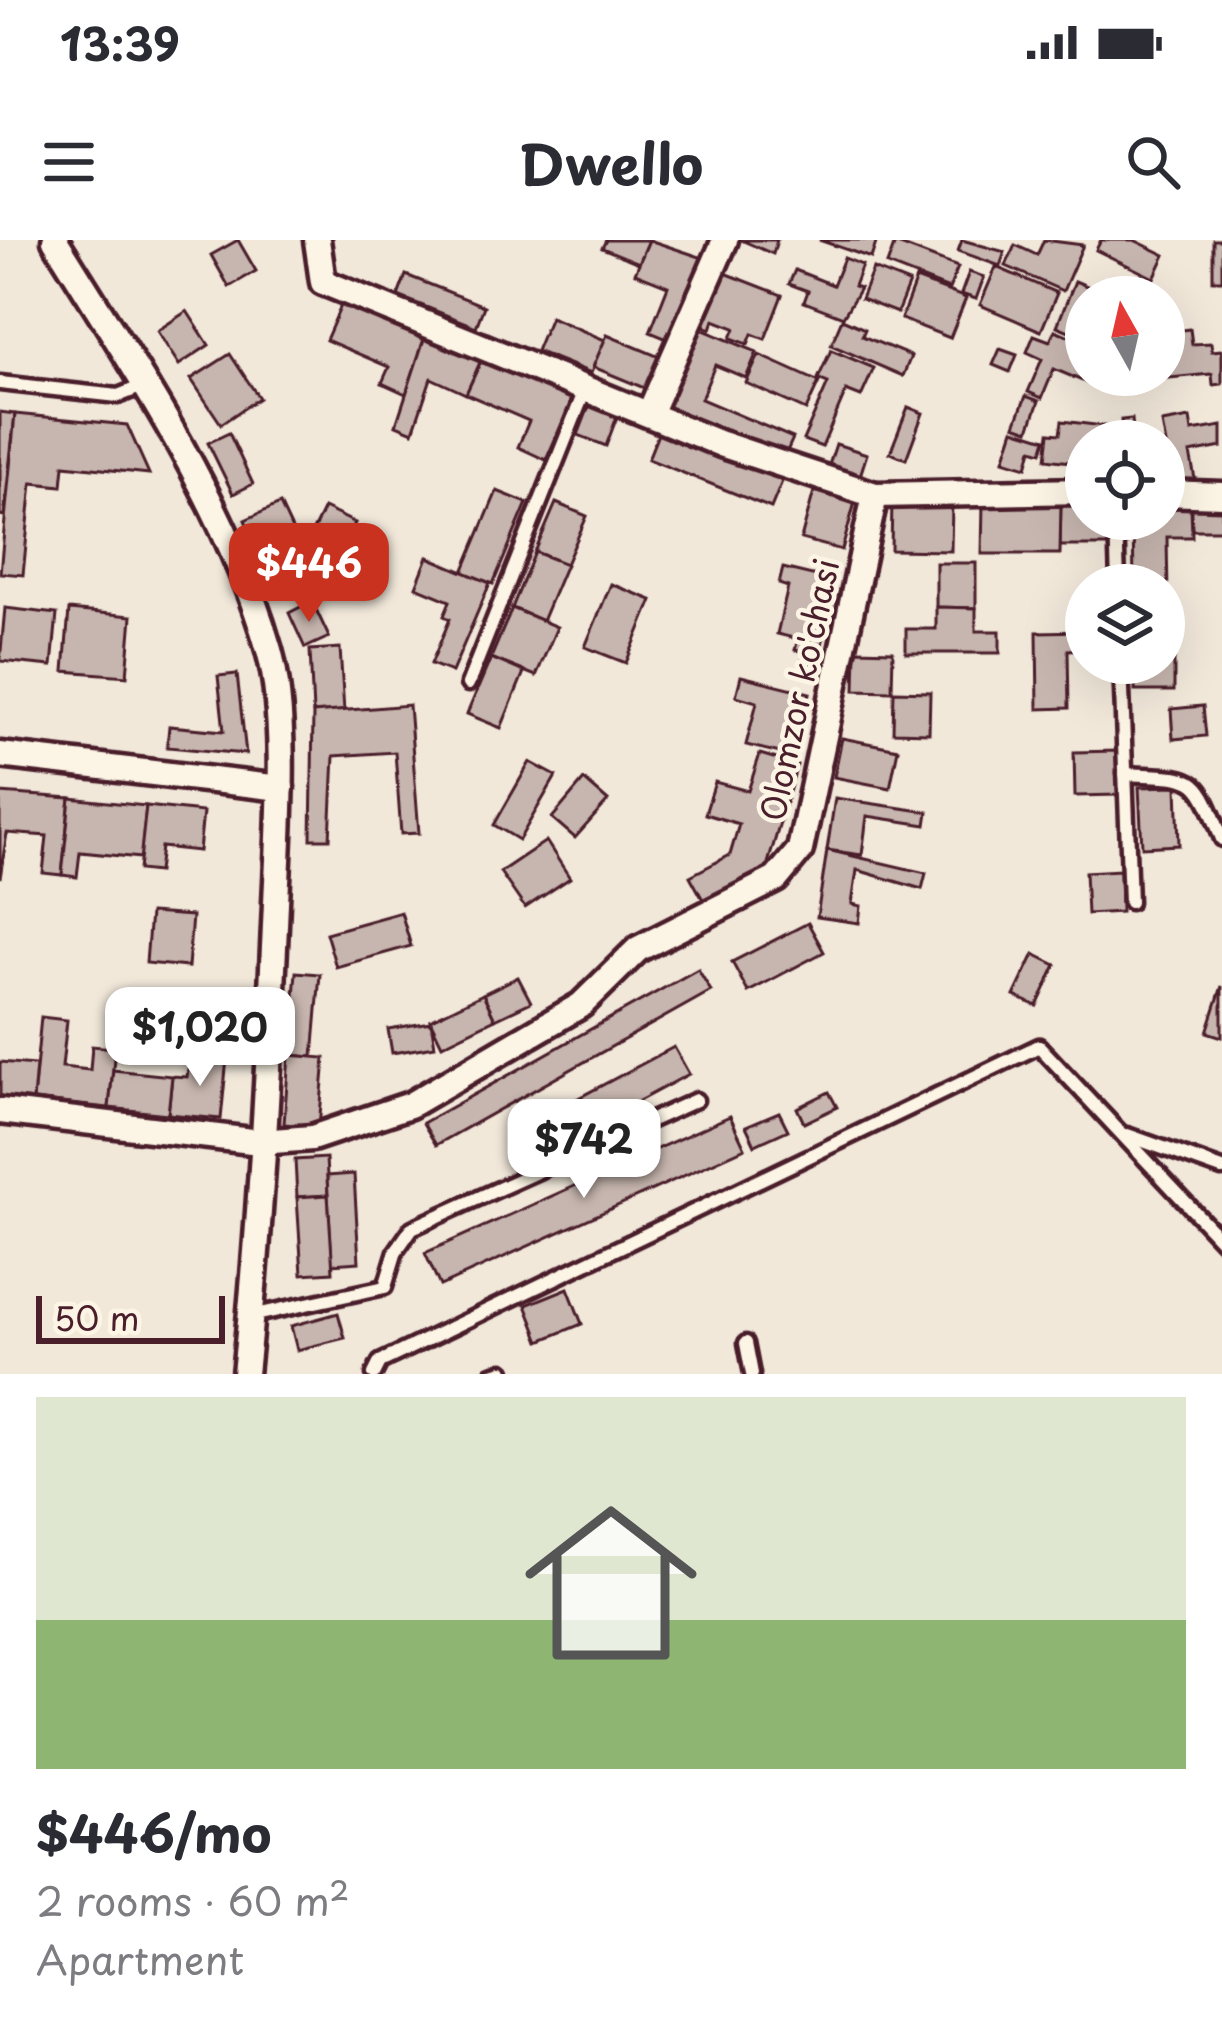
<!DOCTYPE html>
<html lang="en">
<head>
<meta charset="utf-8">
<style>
	:root { --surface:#fff; --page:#f2f2f3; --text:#2b2b33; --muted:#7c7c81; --accent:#c8321e }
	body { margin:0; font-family:"Playpen Sans",sans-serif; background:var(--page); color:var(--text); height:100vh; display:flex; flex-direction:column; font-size:45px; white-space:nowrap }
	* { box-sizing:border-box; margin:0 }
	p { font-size:39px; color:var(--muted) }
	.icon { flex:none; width:66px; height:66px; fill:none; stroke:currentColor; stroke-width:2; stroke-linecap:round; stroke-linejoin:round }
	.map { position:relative; height:1134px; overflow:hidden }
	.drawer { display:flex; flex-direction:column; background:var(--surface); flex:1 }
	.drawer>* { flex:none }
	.needle { width:78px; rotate:352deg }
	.controls { position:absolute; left:1065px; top:36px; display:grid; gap:24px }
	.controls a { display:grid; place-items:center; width:120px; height:120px; border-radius:50%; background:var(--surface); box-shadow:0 12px 48px #0002; font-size:60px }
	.scale { position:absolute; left:36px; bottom:30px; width:189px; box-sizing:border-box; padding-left:12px; border:6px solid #4a1f2b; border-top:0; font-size:33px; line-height:42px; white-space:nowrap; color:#4a1f2b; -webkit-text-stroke:9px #fcf5e5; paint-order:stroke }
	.price { position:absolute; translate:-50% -102px; padding:0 27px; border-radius:24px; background:#fff; color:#222; font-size:39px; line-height:78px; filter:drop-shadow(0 3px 6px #0008) }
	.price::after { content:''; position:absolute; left:50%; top:72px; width:36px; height:27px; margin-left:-18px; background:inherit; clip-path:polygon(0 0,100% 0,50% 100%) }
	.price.on { background:var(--accent); color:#fff }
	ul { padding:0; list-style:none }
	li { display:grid; align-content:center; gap:24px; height:636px; padding:0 36px }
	li span { display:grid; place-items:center; height:372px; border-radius:0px; color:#555 }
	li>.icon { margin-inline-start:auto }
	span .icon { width:216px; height:216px; fill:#fffc; stroke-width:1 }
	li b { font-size:51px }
	.status { display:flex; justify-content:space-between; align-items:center; height:84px; padding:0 60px; background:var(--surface); direction:ltr }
	.status svg { height:33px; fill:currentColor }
	header { display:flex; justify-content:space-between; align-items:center; height:156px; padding:0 36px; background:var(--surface); font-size:54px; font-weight:700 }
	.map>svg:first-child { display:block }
	.building { fill:#c7b6af; stroke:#4a1f2b; stroke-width:3 }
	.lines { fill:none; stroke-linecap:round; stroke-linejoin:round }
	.lane-casing { stroke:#4a1f2b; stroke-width:21 }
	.street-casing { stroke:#4a1f2b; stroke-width:33 }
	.lane { stroke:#fcf5e5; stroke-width:12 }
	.street { stroke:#fcf5e5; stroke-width:24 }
	.labels { text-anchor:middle; stroke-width:9; stroke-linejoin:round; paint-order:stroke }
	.street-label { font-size:33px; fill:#4a1f2b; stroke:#fcf5e5 }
</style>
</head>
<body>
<div class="status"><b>13:39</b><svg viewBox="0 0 49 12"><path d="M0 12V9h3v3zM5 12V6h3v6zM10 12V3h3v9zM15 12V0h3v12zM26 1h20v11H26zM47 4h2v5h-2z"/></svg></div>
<header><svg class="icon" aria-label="menu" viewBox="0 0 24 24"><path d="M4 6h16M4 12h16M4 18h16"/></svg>Dwello<svg class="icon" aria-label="search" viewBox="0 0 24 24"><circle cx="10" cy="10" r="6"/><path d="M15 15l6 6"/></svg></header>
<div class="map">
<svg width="1222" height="1134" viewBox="0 0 1222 1134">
	<rect width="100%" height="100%" fill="#f1e8da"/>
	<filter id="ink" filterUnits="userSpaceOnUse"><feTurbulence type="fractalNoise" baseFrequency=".00833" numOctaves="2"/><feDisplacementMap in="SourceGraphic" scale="24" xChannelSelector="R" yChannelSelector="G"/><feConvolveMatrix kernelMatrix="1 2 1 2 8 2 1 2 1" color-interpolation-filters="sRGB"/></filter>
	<g filter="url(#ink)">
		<g class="building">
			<path d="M238 0 256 31 229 47 211 15Z"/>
			<path d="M606 0H649L639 23 602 8Z"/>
			<path d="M649 0 706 19 672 101 650 92 668 46 635 33Z"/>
			<path d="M741 0H777L773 14Z"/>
			<path d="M819 0H877L871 18Z"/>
			<path d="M962 0 1005 12 1000 26 958 11Z"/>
			<path d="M1044 0 1083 5 1063 51 1006 26 1015 5 1037 15Z"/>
			<path d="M1101 0H1134L1165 15 1154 38 1096 10Z"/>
			<rect x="1213" y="0" width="9" height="40"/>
			<path d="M895 3 958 27 949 49 887 25Z"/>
			<path d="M844 18 862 25 854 46 860 48 843 77 804 62 808 51 789 44 795 30 833 45Z"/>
			<path d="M996 27 1057 53 1041 91 980 65Z"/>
			<path d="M873 29 909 43 897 73 861 59Z"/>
			<path d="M720 31 782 55 765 99 752 94 748 104 731 98 735 88 714 80 711 89 699 84Z"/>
			<path d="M969 32 984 37 976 59 961 54Z"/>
			<path d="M406 35 484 66 476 87 398 56Z"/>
			<path d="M916 39 966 58 950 98 901 79Z"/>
			<path d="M1075 41 1113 57H1086V98L1057 86Z"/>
			<path d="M343 61 425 96 406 154 382 143 389 127 326 100Z"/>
			<path d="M187 71 209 105 179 125 157 91Z"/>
			<path d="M550 77 605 100 591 133 536 111Z"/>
			<path d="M842 79 865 89 862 96 911 116 903 136 831 105Z"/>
			<path d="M699 88 757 112 746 138 715 125 701 159 793 198 783 220 664 170Z"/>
			<path d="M1190 89 1192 104 1211 103 1212 111 1222 110V144L1213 145 1212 134 1149 140 1148 135H1164V92Z"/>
			<path d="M1055 90 1086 103 1090 135 1087 143 1054 129 1042 158 1028 152 1042 119 1027 112 1034 95 1050 101Z"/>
			<path d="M607 95 662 118 649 150 593 127Z"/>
			<path d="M425 96 481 120 466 154 431 138 413 192 396 185Z"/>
			<path d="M1000 109 1017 115 1010 132 993 125Z"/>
			<path d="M831 110 874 128 861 157 846 151 822 207 803 200 828 143 818 139Z"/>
			<path d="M230 114 259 158 221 184 191 139Z"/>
			<path d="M759 115 819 142 806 170 746 143Z"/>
			<path d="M482 119 573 158 546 220 518 207 529 181 466 154Z"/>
			<path d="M1026 156 1039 161 1029 190 1015 185Z"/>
			<path d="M590 164 618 174 606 206 578 195Z"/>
			<path d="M908 167 923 173 906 219 890 213Z"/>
			<path d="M0 172 15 174 4 276 0 275Z"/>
			<path d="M15 174 127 185 149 234 64 225 62 246 32 243 23 335 0 333Z"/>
			<path d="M1190 178 1192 191 1222 186V207L1190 213 1195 239 1173 243 1162 183Z"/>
			<path d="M1132 179 1134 201H1123L1121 180Z"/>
			<path d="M1062 181 1112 187 1110 201H1086V224L1046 219 1049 193 1060 194Z"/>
			<path d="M660 189 783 239 771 268 648 219Z"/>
			<path d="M1014 189 1046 199 1042 212 1032 209 1027 227 1004 220Z"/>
			<path d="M229 193 253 244 233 254 208 203Z"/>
			<path d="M836 204 867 214 858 242 827 231Z"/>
			<path d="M497 251 527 263 493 344 463 332Z"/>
			<path d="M814 251 855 262 842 310 801 299Z"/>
			<path d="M1061 260 1086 261V279H1110V306H1060Z"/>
			<path d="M892 261 952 262 951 311 891 310Z"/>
			<path d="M983 262 1061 263 1060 314H982Z"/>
			<path d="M556 263 587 276 566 324 535 312Z"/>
			<path d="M280 264 295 296 260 313 245 280Z"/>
			<path d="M1191 266H1222V290H1192Z"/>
			<path d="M1191 266 1192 297H1167L1168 355 1164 345H1134L1133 279H1164V267Z"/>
			<path d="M324 268 355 283 335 322 305 307Z"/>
			<path d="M535 312 566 324 542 381 512 368Z"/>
			<path d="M428 317 490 343 452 432 431 424 450 379 444 376 450 361 416 347Z"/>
			<path d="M936 323H976V368L936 367Z"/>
			<path d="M783 328 825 338 821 353 834 356 817 425 802 421 804 412 795 410 798 399 777 394 788 347 779 344Z"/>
			<path d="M611 344 652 360 626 423 585 407Z"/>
			<path d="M312 361 329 397 305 408 289 373Z"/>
			<path d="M936 367 976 368V391H1000V413H906V389H936Z"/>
			<path d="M5 368 57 374 52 426 0 421Z"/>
			<path d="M512 368 557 387 536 436 491 418Z"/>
			<path d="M69 370 132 376 127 436 64 431Z"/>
			<path d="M1086 391V409L1068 410 1069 468 1038 469 1037 392Z"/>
			<path d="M340 408 344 471 313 473 310 410Z"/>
			<path d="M856 410 893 411 892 451 855 450Z"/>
			<path d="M1164 416H1174V451H1135V423H1164Z"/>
			<path d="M491 418 524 432 501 488 467 474Z"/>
			<path d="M237 434 246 514 167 507 169 486 224 491 218 436Z"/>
			<path d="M741 436 810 453 793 516 746 505 757 462 736 456Z"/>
			<path d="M894 451 930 452 929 493 893 492Z"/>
			<path d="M409 465 419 593 401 594 395 512 334 516 330 599H311L313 473Z"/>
			<path d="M1203 466 1206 496 1173 499 1171 469Z"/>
			<path d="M842 498 898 509 890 548 834 537Z"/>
			<path d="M1118 511 1119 555 1075 556 1074 512Z"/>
			<path d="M760 514 797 525 764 637 707 667 690 636 730 615 739 584 705 574 715 542 748 551Z"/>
			<path d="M530 522 556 536 519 600 494 585Z"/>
			<path d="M584 540 608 561 575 598 552 578Z"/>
			<path d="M1177 546 1179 605 1142 607 1139 547Z"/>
			<path d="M0 553 70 558 62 635 43 633 47 596 7 593 0 638Z"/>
			<path d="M70 558 146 566 141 618 80 612 77 637 62 635Z"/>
			<path d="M835 558 928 572 926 585 867 576 862 615 827 610Z"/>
			<path d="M146 566 203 572 199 611 161 607 158 632 139 630Z"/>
			<path d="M546 601 570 638 525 668 500 632Z"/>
			<path d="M827 610 926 633 922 649 857 630 852 664 861 666 859 683 817 677Z"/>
			<path d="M1120 630 1121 672 1087 674 1085 632Z"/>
			<path d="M401 672 411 706 336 727 326 693Z"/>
			<path d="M150 673 192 676 188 727 146 723Z"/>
			<path d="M808 683 824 712 748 752 732 722Z"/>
			<path d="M1034 714 1056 725 1037 766 1014 756Z"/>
			<path d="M698 729 711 751 436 905 423 883Z"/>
			<path d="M296 732 320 734 313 817 289 815Z"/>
			<path d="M518 737 531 762 495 779 483 754Z"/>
			<path d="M1222 746V797L1207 792Z"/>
			<path d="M483 754 495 779 442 805 430 780Z"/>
			<path d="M41 777 67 780 62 827 90 830 92 806 115 808 109 868 33 860Z"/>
			<path d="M431 782 435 806 392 813 388 789Z"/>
			<path d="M674 807 689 834 555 906 541 878Z"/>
			<path d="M190 815 227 818 221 879 168 874 172 836 187 837Z"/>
			<path d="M289 815 325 818 319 887 284 884Z"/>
			<path d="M0 822 36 825 33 860 0 856Z"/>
			<path d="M113 830 172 836 168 874 109 868Z"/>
			<path d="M829 852 837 867 804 883 797 868Z"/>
			<path d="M779 872 788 890 755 905 746 886Z"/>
			<path d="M730 876 745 908 440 1046 425 1013Z"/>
			<path d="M326 918 328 955 297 957 295 920Z"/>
			<path d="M354 934 359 1022 332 1024 327 936Z"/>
			<path d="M328 955 333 1032 302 1034 297 957Z"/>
			<path d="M568 1048 582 1084 540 1101 526 1065Z"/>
			<path d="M338 1073 345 1098 297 1110 291 1086Z"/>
		</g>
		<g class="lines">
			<defs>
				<g id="lane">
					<path d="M0 143 118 156 145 145"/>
					<path d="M1116 279 1118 345"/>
					<path d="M1121 423 1130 662"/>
					<path d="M468 444 585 150"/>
					<path d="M1125 534C1197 538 1196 530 1222 599"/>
					<path d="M1127 895 1222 929"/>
					<path d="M251 1076 385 1047 396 1011 412 988 696 860"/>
					<path d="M746 1103 752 1134"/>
					<path d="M374 1134 380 1122 1039 806 1222 1001"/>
					<path d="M492 1134 503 1131"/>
				</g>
				<g id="street">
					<path d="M55 0C134 128 227 263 269 410 288 477 279 592 276 663 269 820 261 978 245 1134"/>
					<path d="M317 0 323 42 721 204 875 255 1086 251"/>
					<path d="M649 174 725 0"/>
					<path d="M1164 253 1222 255"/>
					<path d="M0 515 281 548"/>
					<path d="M0 871 260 902 312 898 410 865 581 765 638 709 776 639 800 610 875 255"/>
				</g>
			</defs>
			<use href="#lane" class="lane-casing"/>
			<use href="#street" class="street-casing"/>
			<use href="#lane" class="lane"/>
			<use href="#street" class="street"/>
		</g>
	</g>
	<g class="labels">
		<g class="street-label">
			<text transform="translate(800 450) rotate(-78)" y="12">Olomzor ko'chasi</text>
		</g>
	</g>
</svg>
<div class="controls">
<a><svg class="needle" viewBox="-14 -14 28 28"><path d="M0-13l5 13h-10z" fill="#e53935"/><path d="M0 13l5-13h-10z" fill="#7c7c81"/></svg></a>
<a><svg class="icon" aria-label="locate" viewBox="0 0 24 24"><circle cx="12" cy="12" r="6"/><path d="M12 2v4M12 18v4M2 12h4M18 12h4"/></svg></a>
<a><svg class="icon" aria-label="layers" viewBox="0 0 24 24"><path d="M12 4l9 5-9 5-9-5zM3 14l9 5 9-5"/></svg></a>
</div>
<div class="scale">50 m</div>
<b class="price on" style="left:309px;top:385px">$446</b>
<b class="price" style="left:200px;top:849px">$1,020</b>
<b class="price" style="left:584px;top:961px">$742</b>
</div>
<section class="drawer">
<ul>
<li><span style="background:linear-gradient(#dfe7d0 60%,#8fb573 0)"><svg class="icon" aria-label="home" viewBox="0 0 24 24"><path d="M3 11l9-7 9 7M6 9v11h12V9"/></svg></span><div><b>$446/mo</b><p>2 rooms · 60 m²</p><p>Apartment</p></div></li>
</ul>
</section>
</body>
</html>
